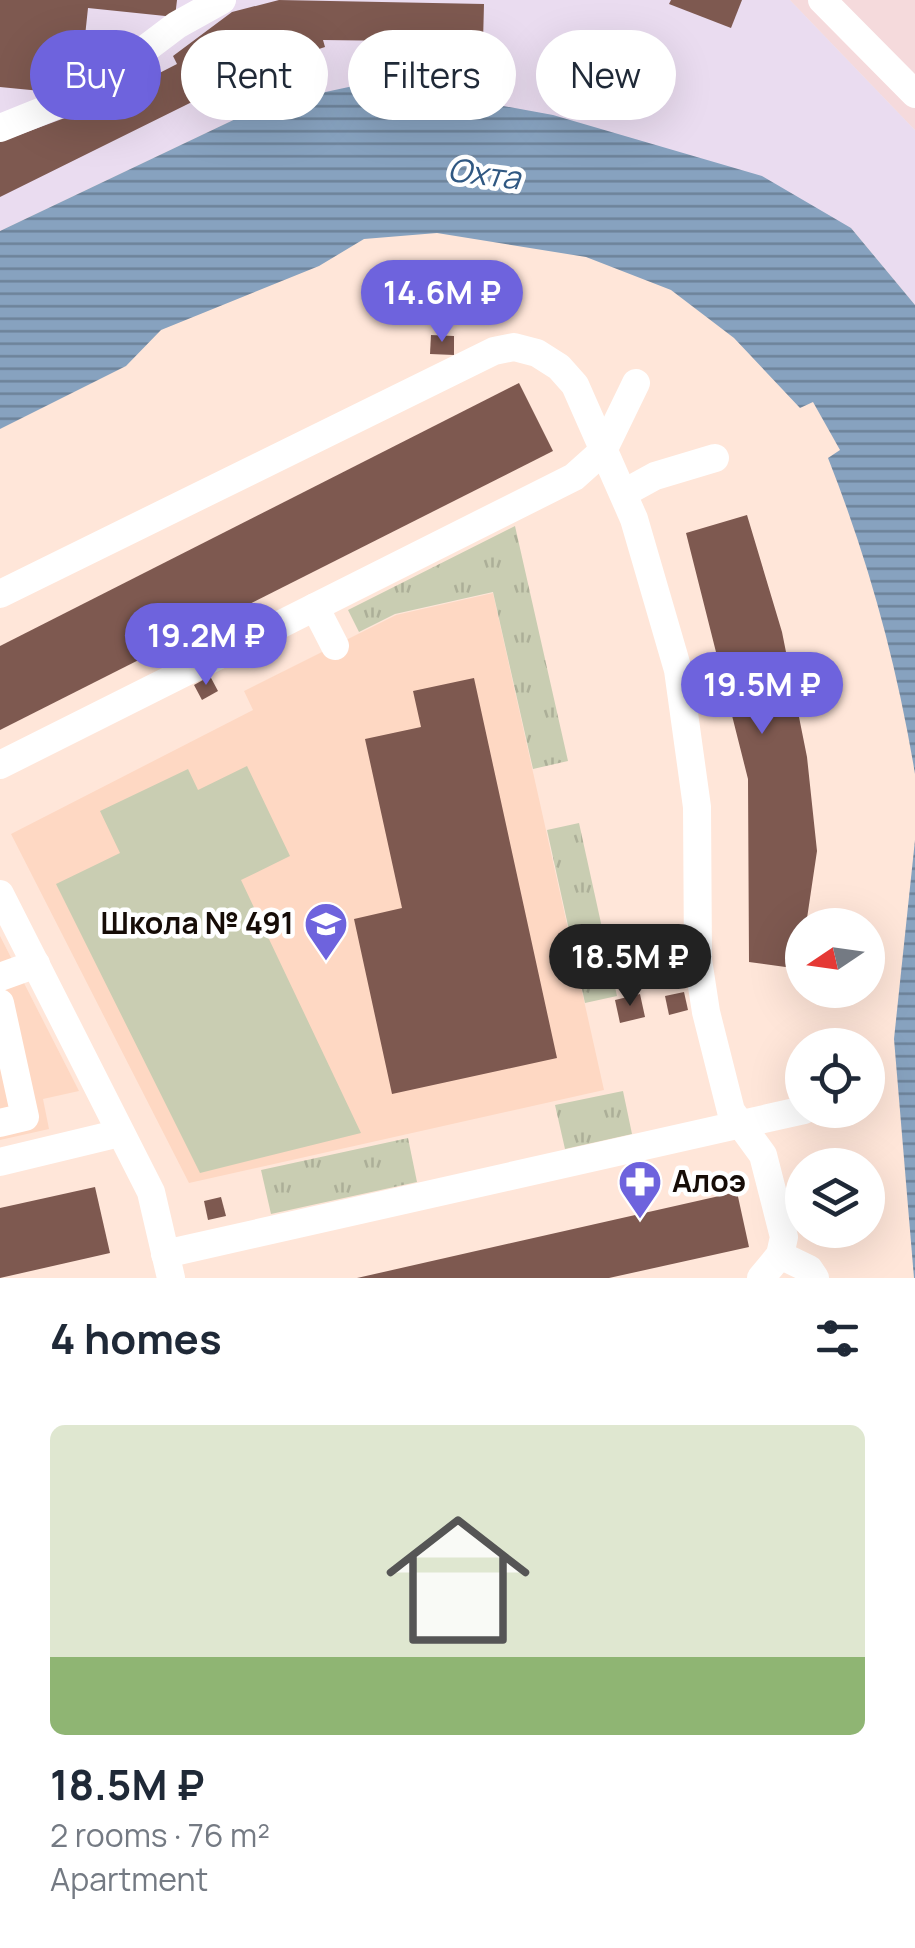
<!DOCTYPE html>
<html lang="en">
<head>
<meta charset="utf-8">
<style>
	:root { --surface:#fff; --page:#f2f2f3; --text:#1f2937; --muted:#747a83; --line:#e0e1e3; --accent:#6e63dd }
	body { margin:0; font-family:Manrope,sans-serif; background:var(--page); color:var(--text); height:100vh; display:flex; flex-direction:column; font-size:38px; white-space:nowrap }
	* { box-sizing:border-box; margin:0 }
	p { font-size:32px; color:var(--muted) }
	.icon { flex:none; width:55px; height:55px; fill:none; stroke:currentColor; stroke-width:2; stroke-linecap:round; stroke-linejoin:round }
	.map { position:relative; height:1278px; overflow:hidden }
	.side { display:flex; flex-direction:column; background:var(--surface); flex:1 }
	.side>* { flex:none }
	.banner { position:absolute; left:30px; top:30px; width:855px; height:90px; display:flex; gap:20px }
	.needle { width:65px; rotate:257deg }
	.buttons { position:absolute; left:785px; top:908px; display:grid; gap:20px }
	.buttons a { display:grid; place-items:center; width:100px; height:100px; border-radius:50%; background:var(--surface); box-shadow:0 10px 40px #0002; font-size:50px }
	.price { position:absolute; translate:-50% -85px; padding:0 22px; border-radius:35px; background:var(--accent); color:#fff; font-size:32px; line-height:65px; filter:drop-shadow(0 2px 5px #0008) }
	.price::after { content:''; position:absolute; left:50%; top:60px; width:30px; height:22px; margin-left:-15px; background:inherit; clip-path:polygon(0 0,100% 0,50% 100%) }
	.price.on { background:#222; color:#fff }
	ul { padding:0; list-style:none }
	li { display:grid; align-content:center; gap:20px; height:530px; padding:0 50px }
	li+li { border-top:2px solid var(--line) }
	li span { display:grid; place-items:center; height:310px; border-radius:15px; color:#555 }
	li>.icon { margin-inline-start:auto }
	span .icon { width:180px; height:180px; fill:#fffc; stroke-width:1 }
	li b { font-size:42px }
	h2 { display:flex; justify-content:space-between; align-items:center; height:120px; padding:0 50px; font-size:42px }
	.pill { padding:0 35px; border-radius:45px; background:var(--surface); box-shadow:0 10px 40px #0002; font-size:35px; line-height:90px }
	.pill.on { background:var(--accent); color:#fff }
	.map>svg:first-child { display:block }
	.commercial { fill:#f5dadc }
	.industrial { fill:#eadcf0 }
	.built { fill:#fed8c3 }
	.grass { fill:url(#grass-tufts) }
	.pitch { fill:#c9cdb2 }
	.water { fill:url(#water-rules) }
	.building { fill:#7e5950 }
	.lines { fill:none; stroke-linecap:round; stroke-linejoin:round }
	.minor { stroke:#fff; stroke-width:28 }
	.labels { text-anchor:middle; stroke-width:9; stroke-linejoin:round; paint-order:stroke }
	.poi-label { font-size:30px; font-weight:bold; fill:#160c07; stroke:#fff; text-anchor:end }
	.water-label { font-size:32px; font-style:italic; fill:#305882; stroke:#fff }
</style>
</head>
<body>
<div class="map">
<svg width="915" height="1278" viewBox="0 0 915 1278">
	<defs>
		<pattern id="grass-tufts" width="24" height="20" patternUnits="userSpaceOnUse" patternTransform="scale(2.5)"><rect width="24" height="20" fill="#c9cdb2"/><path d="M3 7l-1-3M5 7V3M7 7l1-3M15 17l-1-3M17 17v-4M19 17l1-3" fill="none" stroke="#acaf98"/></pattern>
		<pattern id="water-rules" width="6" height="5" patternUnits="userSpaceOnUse" patternTransform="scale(2.5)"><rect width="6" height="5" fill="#87a2bf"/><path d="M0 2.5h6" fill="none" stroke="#6d8299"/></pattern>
	</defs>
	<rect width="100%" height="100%" fill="#ffe6d9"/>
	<path class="commercial" d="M790 0H915V130Z"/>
	<path class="industrial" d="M0 0H790L915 130V305L851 228 265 105 0 231Z"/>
	<g class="built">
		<path d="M493 593 604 1090 189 1183 11 834 253 710 244 691 396 615Z"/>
		<path d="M0 936 79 1091 43 1099 49 1129 0 1140Z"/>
	</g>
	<g class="grass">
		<path d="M515 526 568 761 533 769 493 592 395 614 359 632 348 610Z"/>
		<path d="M579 823 617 996 585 1003 547 830Z"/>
		<path d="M623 1091 632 1134 565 1149 555 1105Z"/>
		<path d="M408 1138 417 1182 271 1214 261 1170Z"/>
	</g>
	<path class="pitch" d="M247 766 290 856 241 880 361 1133 200 1173 56 884 120 853 100 811 188 769 198 790Z"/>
	<g class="water">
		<path d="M372 82 553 115 762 176 851 228 915 305V774C897 665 869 562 828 458L840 450 813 402 800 408 734 338 671 290 586 257 437 233 364 239 319 266 161 330 126 366 0 429V231L265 105Z"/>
		<path d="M915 840V1278H914L894 1039Z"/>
	</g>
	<g class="building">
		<path d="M0 0H177L175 17 88 8 81 74 53 71 51 92 0 87Z"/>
		<path d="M279 0 484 4 483 42 323 40 325 47 191 91 196 100 0 197V142L89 109 177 64 173 56 232 12Z"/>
		<path d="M671 0H742L731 28 669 4Z"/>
		<path d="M431 335 454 336V355L430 354Z"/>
		<path d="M519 383 553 451 0 730V646Z"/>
		<path d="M747 515 782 632 807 757 817 851 806 925H802L800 969 749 962 748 779 686 533Z"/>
		<path d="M210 676 218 691 202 700 194 685Z"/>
		<path d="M474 678 557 1058 392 1094 354 919 402 908 365 739 421 727 413 691Z"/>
		<path d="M684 992 688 1010 669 1015 665 996Z"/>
		<path d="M640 994 645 1017 620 1023 615 1000Z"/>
		<path d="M95 1187 110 1253 0 1278V1208Z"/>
		<path d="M737 1192 749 1247 609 1278H357Z"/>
		<path d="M221 1197 226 1216 208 1220 204 1201Z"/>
	</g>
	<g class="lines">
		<g class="minor">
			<path d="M822 0 915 94"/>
			<path d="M0 128 87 93 177 25 222 0"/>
			<path d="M624 493 655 476 715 458"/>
			<path d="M0 594 494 351 514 347 537 353 559 367 575 385 634 519 678 670 697 807 698 960 706 1012 731 1111 763 1155 784 1237 780 1255 761 1278"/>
			<path d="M315 607 335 646"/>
			<path d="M0 765 574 477 603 451 636 383"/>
			<path d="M0 894 151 1192 171 1278"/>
			<path d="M0 977 36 964"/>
			<path d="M0 1003 25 1117 0 1123"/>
			<path d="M0 1162 120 1133"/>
			<path d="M165 1254 804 1110"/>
			<path d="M780 1255 809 1269 815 1278"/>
		</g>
	</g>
	<defs>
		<symbol id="school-pin" viewBox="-11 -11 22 30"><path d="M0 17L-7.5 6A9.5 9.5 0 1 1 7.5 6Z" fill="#6e63dd" stroke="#fff"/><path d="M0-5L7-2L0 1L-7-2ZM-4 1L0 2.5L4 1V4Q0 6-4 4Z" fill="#fff"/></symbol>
		<symbol id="pharmacy-pin" viewBox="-11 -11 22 30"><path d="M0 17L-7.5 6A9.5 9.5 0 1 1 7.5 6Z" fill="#6e63dd" stroke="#fff"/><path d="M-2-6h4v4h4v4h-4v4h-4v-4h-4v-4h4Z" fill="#fff"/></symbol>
	</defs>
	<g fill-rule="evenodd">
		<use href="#school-pin" x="301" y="899" width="50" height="68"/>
		<use href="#pharmacy-pin" x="615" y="1157" width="50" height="68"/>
	</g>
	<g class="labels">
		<g class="poi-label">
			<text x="294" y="934">Школа № 491</text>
			<text x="672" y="1192" text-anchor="start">Алоэ</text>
		</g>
		<g class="water-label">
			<text transform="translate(484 174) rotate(7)" y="11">Охта</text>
		</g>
	</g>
</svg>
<div class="buttons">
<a><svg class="needle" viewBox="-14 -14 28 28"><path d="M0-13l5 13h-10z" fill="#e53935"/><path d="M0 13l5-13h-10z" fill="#747a83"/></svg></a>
<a><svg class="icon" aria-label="locate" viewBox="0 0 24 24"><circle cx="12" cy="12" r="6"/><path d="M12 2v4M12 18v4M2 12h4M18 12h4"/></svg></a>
<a><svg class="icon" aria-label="layers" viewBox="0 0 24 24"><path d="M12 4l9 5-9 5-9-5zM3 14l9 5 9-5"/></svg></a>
</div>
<b class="price" style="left:442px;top:345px">14.6M ₽</b>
<b class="price" style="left:206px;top:688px">19.2M ₽</b>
<b class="price" style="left:762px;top:737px">19.5M ₽</b>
<b class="price on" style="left:630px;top:1009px">18.5M ₽</b>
<div class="banner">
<a class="pill on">Buy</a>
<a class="pill">Rent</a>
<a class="pill">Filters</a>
<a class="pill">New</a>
</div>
</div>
<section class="side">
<h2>4 homes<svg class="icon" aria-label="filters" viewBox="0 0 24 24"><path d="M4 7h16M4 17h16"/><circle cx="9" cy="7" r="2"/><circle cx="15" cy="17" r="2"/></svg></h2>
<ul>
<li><span style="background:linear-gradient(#dfe7d0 75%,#8fb573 0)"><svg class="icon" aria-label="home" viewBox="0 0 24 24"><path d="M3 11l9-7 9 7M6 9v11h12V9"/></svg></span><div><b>18.5M ₽</b><p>2 rooms · 76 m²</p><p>Apartment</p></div></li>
</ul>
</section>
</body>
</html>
